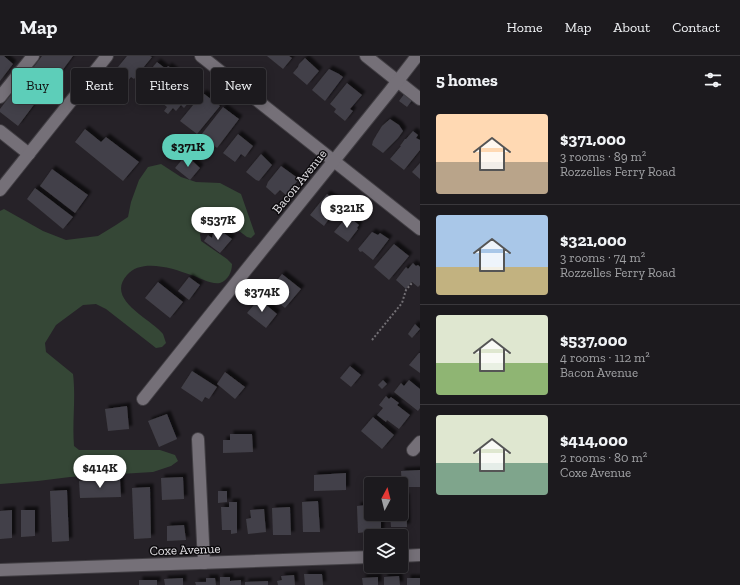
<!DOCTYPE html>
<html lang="en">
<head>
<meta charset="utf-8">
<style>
	:root { --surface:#1c1a1e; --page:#252327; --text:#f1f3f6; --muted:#a0a1a4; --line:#3a383c; --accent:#5dceb9 }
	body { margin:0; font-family:"Zilla Slab",serif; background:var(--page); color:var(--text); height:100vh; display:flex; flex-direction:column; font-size:15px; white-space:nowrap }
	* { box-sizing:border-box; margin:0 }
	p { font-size:13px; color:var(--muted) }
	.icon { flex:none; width:22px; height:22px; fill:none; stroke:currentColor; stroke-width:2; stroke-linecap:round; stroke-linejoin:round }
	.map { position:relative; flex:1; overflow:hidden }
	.panel { display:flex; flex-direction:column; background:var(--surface); width:320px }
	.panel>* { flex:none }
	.banner { position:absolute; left:12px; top:12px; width:348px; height:36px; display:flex; gap:8px }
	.needle { width:26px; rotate:7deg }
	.buttons { position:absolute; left:364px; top:421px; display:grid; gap:8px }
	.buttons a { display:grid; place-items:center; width:44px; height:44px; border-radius:4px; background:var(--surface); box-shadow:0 2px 10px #0003,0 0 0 1px var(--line); font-size:20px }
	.price { position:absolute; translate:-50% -34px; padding:0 9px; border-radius:14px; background:#fff; color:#222; font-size:13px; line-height:26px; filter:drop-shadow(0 1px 2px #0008) }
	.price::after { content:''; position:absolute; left:50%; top:24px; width:12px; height:9px; margin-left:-6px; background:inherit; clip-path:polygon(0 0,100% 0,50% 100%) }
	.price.current { background:var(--accent); color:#111 }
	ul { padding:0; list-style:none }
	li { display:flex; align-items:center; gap:12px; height:100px; padding:0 16px }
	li+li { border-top:1px solid var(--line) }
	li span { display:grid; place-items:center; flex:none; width:112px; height:80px; border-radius:4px; color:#555 }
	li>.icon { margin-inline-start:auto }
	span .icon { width:48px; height:48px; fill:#fffc; stroke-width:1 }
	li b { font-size:17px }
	h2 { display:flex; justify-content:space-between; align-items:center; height:48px; padding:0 16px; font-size:17px }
	.pill { padding:0 14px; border-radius:4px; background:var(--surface); box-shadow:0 2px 10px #0003,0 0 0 1px var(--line); font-size:14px; line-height:36px }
	.pill.current { background:var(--accent); color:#111 }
	header { display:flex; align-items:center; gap:24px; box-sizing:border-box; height:56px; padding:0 20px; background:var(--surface); border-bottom:1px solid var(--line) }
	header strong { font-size:19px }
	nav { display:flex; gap:22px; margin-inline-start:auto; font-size:14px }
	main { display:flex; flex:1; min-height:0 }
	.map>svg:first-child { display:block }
	.green { fill:#354736 }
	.water { fill:#2f5c62 }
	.building { fill:#434148; filter:url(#shadow) }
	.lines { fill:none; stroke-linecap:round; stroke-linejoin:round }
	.minor-casing { stroke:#423f44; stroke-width:14 }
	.path { stroke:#726f74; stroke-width:2; stroke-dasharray:2 2; stroke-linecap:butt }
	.minor { stroke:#757078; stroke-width:12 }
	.labels { text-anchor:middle; stroke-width:3; stroke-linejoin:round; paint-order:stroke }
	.street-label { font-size:13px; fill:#e3e1e5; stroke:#0e0c0f }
</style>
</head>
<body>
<header>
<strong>Map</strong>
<nav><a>Home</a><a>Map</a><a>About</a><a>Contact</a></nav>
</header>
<main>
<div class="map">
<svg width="420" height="529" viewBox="0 0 420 529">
	<defs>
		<filter id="shadow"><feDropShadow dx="3.5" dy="-3.5" stdDeviation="1" flood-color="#0009"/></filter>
	</defs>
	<rect width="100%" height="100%" fill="#262228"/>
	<path class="green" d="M161 108 181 121 196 126 220 127 241 138 255 178 251 182 247 181 226 165 214 160 204 168 200 178 201 185 227 203 232 208C232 216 228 224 220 227 212 229 198 221 191 219 173 212 141 202 127 219 105 244 150 262 163 278 164 281 165 284 166 287L162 291 156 292 106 253 96 248 83 249 56 269 45 287 46 296 73 318C76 342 72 366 74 390L79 394H160L175 399 178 405 171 410 153 416 70 421 38 425 0 428V155L4 153 43 175 66 184 98 180 116 169 128 161 131 146 139 124 148 111Z"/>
	<path class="water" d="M199 87C203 87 208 88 208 93L201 102 198 103 194 102 192 99 193 97 197 94V90Z"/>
	<g class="building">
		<path d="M0 0H4L13 8 0 25Z"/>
		<path d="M42 0H73L53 27 33 12Z"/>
		<path d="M127 0H150L152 1 134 23 131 21 127 26 118 18 121 14 118 11Z"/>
		<path d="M267 0H289L292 2 283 13Z"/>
		<path d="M305 2 319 15 307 29 293 17 298 11 299 8Z"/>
		<path d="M157 6 166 13 168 10 175 15 153 42 138 29Z"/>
		<path d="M329 13 339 18 343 21 325 45 312 34Z"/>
		<path d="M26 19 45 34 18 70 0 56V53Z"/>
		<path d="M179 23 183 26 185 23 190 27 187 30 193 34 186 43 189 46 184 52 181 49 176 55 173 52 168 58 164 55 167 51 161 46Z"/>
		<path d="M347 27 362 39 350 53 353 55 345 65 334 56 336 53 330 48Z"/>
		<path d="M203 37 220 50 197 78 180 65Z"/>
		<path d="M405 37 413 43 407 51 399 45Z"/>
		<path d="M223 51 239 63 217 92 201 79Z"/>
		<path d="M390 63 399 69 403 75 398 82 383 97 372 89 373 85 377 78 382 70Z"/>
		<path d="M85 73 101 86 106 81 139 106 123 125 75 86Z"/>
		<path d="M413 75 418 79 416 82 420 84V94L404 114 390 103 401 90H400L405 83H406Z"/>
		<path d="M238 78 253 90 245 101 241 98 235 106 223 97Z"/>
		<path d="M261 98 272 109 259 125 256 124 246 116Z"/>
		<path d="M186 99 200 112 190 124 175 112Z"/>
		<path d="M420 107V123L412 116Z"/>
		<path d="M281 110 299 123 286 139 280 134 275 139 266 131 268 126Z"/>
		<path d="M52 113 88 139 75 157 40 130Z"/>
		<path d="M35 132 73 161 63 173 27 143Z"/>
		<path d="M327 138 341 147 337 152 339 154 337 156 335 154 324 170 310 159Z"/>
		<path d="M349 161 359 169 357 172 358 173 348 186 334 176 345 163H347Z"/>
		<path d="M217 172 232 183 220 197 204 185 208 179 212 182 213 178Z"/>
		<path d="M372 176 378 179 380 177 389 183 373 204 362 195 361 196 359 195V194L358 193Z"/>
		<path d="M394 188 409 200 389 224 374 211Z"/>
		<path d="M413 207 416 210 418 209 420 211V229L418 231 412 226 406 233 396 224 406 211 408 213Z"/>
		<path d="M282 218 301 233 285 252 267 237Z"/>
		<path d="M189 221 200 229 189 244 178 235Z"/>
		<path d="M158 226 183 246 170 262 145 242Z"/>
		<path d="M259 243 277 258 266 272 247 257Z"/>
		<path d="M415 268 420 273 412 282 408 278Z"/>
		<path d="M419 297H420V317L409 309Z"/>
		<path d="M350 310 361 319 351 331 340 322Z"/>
		<path d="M192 315 217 331 209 343 205 341 202 346 181 332Z"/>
		<path d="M225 316 245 331 235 343 217 328Z"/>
		<path d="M383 324 387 328 382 333 378 329Z"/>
		<path d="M409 324 420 333V352L418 355 394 336 401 327 404 330Z"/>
		<path d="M386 340 389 343 391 341 399 347 397 349 410 359 399 373 387 364 386 366 377 359 383 352 379 349Z"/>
		<path d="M127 350 129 373 108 375 105 353Z"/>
		<path d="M167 358 177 383 159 391 148 365Z"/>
		<path d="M373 361 394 379 382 393 361 375Z"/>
		<path d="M230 378H252L253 396 223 397V384H230Z"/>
		<path d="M420 414V431H402L401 415Z"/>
		<path d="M346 417V434L314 435V419Z"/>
		<path d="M183 421 184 443 162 444 161 422Z"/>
		<path d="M120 423 121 441 80 442 79 425Z"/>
		<path d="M150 431 151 482 134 483 132 432Z"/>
		<path d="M67 434 69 485 52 486 50 435Z"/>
		<path d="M218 435H227V446L218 447Z"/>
		<path d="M401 441H406L407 471H391L390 458H401Z"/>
		<path d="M367 444H371V458H377V464H381V479L366 480V476L358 477 357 450 367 449Z"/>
		<path d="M318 445 320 476H303L302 446Z"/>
		<path d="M229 446H237V477L231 478V474H222L221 451H229Z"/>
		<path d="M290 451 291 479H273L272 452Z"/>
		<path d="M264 453 266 476 248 478 246 463 251 462 250 454Z"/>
		<path d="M12 454V482L0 483V455Z"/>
		<path d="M21 454H35V480L21 481Z"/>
		<path d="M184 469 186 484 167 485V470Z"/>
		<path d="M304 518H322L323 529H305Z"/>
		<path d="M294 519 295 529H278L277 525 282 524 281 520Z"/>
		<path d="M399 520 400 529H384V521Z"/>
		<path d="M220 521H230V525L241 524V529H220Z"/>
		<path d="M378 521V529H363L362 522Z"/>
		<path d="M183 522V529H165L164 523Z"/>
		<path d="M206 522H215L216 529H196L195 526H206Z"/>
		<rect x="407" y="522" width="13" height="7"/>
		<rect x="139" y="524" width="18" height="5"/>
		<path d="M268 525V529H245V526Z"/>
	</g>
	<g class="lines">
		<defs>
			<g id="minor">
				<path d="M201 0 420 173"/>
				<path d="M366 0 420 43"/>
				<path d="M0 41 33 0"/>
				<path d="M0 75 29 98"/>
				<path d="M0 134 107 0"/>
				<path d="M143 343 246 214 390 35 417 0"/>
				<path d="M198 383 204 507"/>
				<path d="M413 394 420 386"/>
				<path d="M401 500 420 499"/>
				<path d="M0 514 371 501"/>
			</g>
		</defs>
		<use href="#minor" class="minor-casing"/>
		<path class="path" d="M372 284 402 247 406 234 412 227"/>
		<use href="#minor" class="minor"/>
	</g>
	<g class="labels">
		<g class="street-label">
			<text transform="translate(299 125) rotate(-51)" y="5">Bacon Avenue</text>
			<text transform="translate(185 493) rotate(-2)" y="5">Coxe Avenue</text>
		</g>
	</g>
</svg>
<div class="buttons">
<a><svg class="needle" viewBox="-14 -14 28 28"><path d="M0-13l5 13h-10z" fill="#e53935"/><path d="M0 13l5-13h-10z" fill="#a0a1a4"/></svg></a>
<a><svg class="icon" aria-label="layers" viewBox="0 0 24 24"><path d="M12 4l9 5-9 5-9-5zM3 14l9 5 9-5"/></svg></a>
</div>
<b class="price current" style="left:188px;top:112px">$371K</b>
<b class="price" style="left:347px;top:173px">$321K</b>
<b class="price" style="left:218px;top:185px">$537K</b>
<b class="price" style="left:262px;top:257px">$374K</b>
<b class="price" style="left:100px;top:433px">$414K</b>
<div class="banner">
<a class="pill current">Buy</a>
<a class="pill">Rent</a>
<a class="pill">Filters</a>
<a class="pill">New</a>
</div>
</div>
<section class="panel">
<h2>5 homes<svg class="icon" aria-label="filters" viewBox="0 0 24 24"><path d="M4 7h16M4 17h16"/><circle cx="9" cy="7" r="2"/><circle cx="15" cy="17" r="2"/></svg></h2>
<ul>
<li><span style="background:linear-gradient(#ffd9b3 60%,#b9a48a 0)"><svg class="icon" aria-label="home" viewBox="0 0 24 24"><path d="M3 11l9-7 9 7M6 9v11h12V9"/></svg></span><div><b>$371,000</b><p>3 rooms · 89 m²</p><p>Rozzelles Ferry Road</p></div></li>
<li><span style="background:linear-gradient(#a9c7e8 65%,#c2b280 0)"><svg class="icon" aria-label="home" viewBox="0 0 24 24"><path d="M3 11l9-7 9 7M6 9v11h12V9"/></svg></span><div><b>$321,000</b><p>3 rooms · 74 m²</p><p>Rozzelles Ferry Road</p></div></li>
<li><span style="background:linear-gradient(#dfe7d0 60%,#8fb573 0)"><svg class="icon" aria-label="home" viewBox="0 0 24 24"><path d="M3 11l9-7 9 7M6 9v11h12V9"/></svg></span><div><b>$537,000</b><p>4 rooms · 112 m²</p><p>Bacon Avenue</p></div></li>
<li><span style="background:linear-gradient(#dfe7d0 60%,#7fa58c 0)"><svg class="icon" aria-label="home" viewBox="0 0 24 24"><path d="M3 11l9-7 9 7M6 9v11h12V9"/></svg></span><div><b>$414,000</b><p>2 rooms · 80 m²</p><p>Coxe Avenue</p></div></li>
</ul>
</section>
</main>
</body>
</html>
